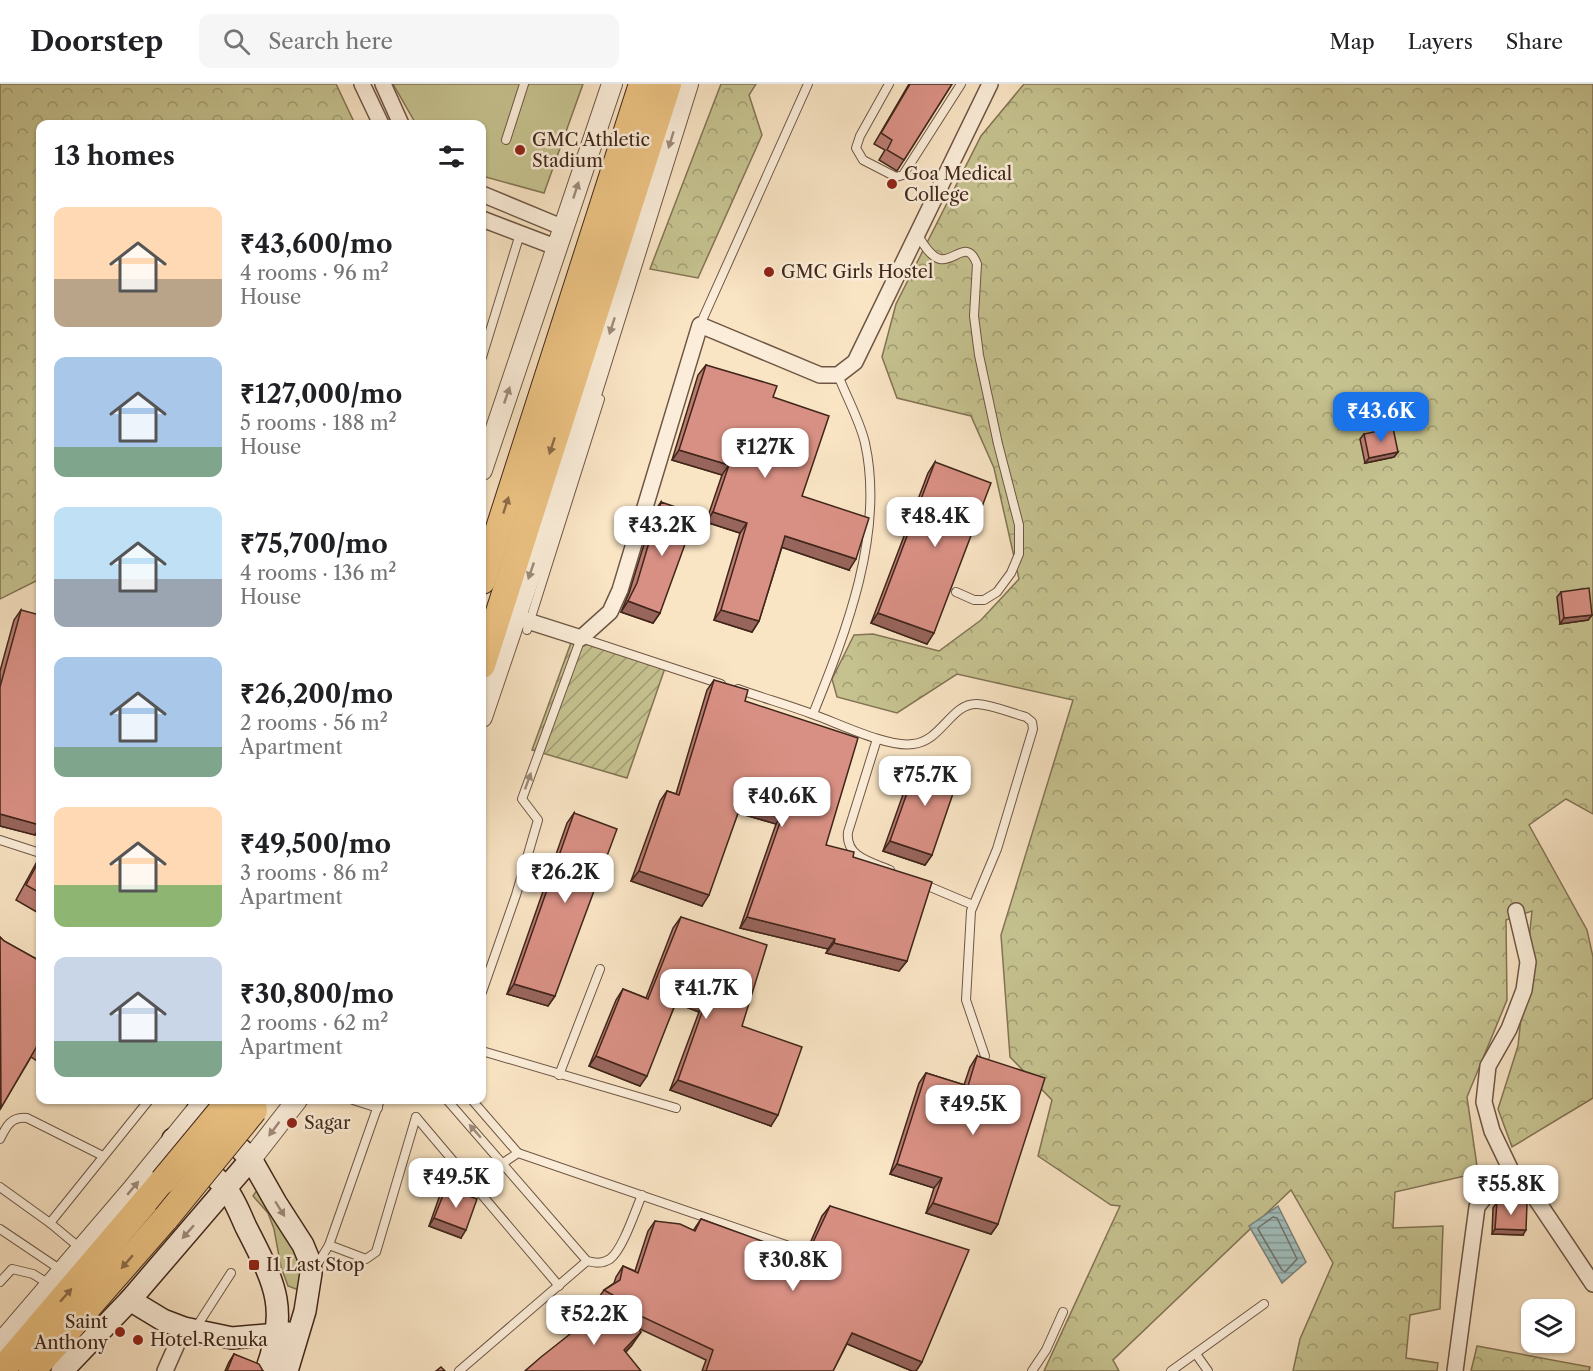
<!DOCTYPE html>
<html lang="en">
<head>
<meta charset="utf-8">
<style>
	:root { --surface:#fff; --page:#f6f6f6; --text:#202124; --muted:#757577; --line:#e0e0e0; --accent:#1a73e8 }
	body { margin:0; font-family:"Libre Caslon Text",serif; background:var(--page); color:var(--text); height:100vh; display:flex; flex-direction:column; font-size:22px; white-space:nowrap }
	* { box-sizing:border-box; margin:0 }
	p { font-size:20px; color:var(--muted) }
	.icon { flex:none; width:33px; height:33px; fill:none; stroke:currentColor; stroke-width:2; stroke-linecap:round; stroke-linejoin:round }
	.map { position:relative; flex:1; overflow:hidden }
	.details { position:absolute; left:36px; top:36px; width:450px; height:984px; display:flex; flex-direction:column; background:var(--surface); border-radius:12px; box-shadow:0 2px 4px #0004 }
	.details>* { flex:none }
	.controls { position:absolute; left:1521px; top:1215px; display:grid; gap:12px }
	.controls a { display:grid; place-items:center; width:54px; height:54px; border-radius:12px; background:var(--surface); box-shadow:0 2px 4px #0004; font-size:30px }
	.price { position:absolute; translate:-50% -51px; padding:0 14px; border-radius:12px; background:#fff; color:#222; font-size:20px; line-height:39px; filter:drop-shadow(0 2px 3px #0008) }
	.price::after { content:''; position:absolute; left:50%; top:36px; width:18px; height:14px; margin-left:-9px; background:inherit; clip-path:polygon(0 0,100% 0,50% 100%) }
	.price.on { background:var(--accent); color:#fff }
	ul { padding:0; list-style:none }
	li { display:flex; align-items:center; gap:18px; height:150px; padding:0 18px }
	li span { display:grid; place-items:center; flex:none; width:168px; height:120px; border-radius:12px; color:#555 }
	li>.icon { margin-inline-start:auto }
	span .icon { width:72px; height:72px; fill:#fffc; stroke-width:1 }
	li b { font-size:26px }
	h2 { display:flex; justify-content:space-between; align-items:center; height:72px; padding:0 18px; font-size:26px }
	header { display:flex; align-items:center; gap:36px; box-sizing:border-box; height:84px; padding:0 30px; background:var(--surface); border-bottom:2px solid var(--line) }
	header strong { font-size:28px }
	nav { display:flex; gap:33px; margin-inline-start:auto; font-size:21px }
	.search { width:420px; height:54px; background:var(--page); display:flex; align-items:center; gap:15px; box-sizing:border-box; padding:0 21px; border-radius:12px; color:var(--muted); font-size:22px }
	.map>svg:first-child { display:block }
	.green { fill:#c5c28f; stroke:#827454; stroke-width:1.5 }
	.forest { fill:url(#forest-crowns); stroke:#827454; stroke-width:1.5 }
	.garden { fill:url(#garden-furrows); stroke:#827454; stroke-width:1.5 }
	.water { fill:url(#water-rules); stroke:#7a817b; stroke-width:1.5 }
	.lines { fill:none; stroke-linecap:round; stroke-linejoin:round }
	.shore { stroke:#70726a; stroke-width:1.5 }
	.service-casing { stroke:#6e5644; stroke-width:10 }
	.minor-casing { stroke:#6e5644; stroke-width:18 }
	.tertiary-casing { stroke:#6e5644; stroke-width:22 }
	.secondary-casing { stroke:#40261a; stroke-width:24 }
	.trunk-casing { stroke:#40261a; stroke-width:28 }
	.service { stroke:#fbedd9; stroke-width:8 }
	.minor { stroke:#fbedd9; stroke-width:15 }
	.tertiary { stroke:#fbedd9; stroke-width:20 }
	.secondary { stroke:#fbedd9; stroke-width:21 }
	.trunk { stroke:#ecc282; stroke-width:26 }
	.trunk-bridge-casing { stroke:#40261a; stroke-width:28; stroke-linecap:butt }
	.trunk-bridge { stroke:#ecc282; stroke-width:26 }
	.wall { fill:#bb7c72; stroke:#40261a; stroke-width:1.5 }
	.shaded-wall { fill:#98655c; stroke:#40261a; stroke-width:1.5 }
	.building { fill:#d99084; stroke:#40261a; stroke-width:1.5 }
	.oneway { fill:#9e8a7a }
	.oneway2 { fill:#8d6c49 }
	.poi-dot { fill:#8f2418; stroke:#fbedd9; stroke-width:2 }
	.labels { text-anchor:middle; stroke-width:5; stroke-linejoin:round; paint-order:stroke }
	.poi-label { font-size:18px; fill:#40261a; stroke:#fbedd9; text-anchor:start }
</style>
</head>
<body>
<header>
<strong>Doorstep</strong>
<div class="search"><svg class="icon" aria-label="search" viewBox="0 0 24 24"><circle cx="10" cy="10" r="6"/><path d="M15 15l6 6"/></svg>Search here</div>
<nav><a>Map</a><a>Layers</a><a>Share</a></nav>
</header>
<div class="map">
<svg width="1593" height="1287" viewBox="0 0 1593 1287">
	<defs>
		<pattern id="forest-crowns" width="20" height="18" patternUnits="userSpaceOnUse" patternTransform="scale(1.5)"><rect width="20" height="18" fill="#c5c28f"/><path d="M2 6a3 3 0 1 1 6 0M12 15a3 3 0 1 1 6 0" fill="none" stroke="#a19d74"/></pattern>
		<pattern id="garden-furrows" width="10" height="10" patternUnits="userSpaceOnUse" patternTransform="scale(1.5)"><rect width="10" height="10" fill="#c5c28f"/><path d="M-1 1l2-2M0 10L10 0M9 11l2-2" fill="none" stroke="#a19d74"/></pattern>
		<pattern id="water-rules" width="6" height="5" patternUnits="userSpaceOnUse" patternTransform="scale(1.5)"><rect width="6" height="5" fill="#a0bdbb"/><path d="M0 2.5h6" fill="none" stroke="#849997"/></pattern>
	</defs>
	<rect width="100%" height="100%" fill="#f9e4c4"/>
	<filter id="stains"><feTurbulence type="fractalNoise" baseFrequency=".00333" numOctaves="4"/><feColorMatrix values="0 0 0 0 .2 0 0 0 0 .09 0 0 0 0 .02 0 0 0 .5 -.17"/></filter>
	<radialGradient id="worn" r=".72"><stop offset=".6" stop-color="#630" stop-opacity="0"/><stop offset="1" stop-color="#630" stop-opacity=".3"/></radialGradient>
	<g class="green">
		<path d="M393 0H583L544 109 482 92V40H416Z"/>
		<path d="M257 1106 302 1158 301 1207 288 1202 281 1183 274 1145 268 1129 253 1112Z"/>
	</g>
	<g class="forest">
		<path d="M0 0H336L355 40H40V495L0 515Z"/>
		<path d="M721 0H756L749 11 762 51 698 194 650 185Z"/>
		<path d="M1024 0H1593V730L1566 715 1529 741 1587 846 1593 873V1014L1512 1063 1498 1025 1518 962 1532 827 1506 836 1507 916 1467 1013 1478 1089 1395 1108 1393 1144 1443 1142 1440 1225 1410 1231 1406 1274 1438 1279 1437 1287H1293L1300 1255 1333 1179 1291 1106 1113 1276 1119 1287H1044L1120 1122 1111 1121 1038 1072 1052 1016 1010 973 1001 851 1073 616 957 590 897 629 837 613 832 595 854 551 873 550 939 567 981 536 1019 495 994 384 971 332 897 314 882 273 896 220 981 52Z"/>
		<path d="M1477 1262 1590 1283 1589 1287H1471Z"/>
	</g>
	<path class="garden" d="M572 556 665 584 627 694 532 666Z"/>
	<path class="water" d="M1278 1122 1306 1178 1282 1199 1249 1142Z"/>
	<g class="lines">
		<path class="shore" d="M1273 1133 1277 1134 1297 1175 1285 1188 1282 1186 1258 1145 1259 1143Z"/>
		<defs>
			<g id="service">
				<path d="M889 0 860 52 856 64 863 76 896 93 903 91 961 0"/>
				<path d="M506 56 524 0"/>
				<path d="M917 150C922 158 930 173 940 175 955 178 967 154 977 180L974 232 979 271 998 360 1019 441V470L1011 489 997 508 984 516H974L956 508"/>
				<path d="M700 241 808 0"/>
				<path d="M482 273 520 150"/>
				<path d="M527 546 600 315"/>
				<path d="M738 605C763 614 788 621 812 630 838 639 888 664 913 660 942 657 951 619 977 620 993 621 1011 629 1026 633L1032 638 1033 645 997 765 971 827 966 916 985 972"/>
				<path d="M813 630C846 548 885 449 865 359 860 337 846 312 838 291"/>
				<path d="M877 655 848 748C845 773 871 778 890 786"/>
				<path d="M0 756 40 769"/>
				<path d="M923 800 973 821"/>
				<path d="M482 908 516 811 538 736 522 715 581 554 721 600"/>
				<path d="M482 967 676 1024"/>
				<path d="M559 991 600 885"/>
				<path d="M353 1016 378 1024"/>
				<path d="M447 1016 587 1177 459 1287"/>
				<path d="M472 1016 518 1069"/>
				<path d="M416 1033 559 1202"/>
				<path d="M0 1055C6 1043 11 1032 27 1034L103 1072"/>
				<path d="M503 1079 518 1069 789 1162"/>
				<path d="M0 1103 50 1139 80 1164"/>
				<path d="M50 1139 149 1016"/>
				<path d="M0 1145 61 1186"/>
				<path d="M329 1161 366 1175 376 1168 416 1033"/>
				<path d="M587 1177C595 1179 602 1180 610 1175 623 1165 635 1127 642 1111"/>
				<path d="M315 1184 329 1161 380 1016"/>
				<path d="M0 1198 12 1185 33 1190 49 1200"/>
				<path d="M195 1245 231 1189"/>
				<path d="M1196 1270 1208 1287"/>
				<path d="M1032 1287 1046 1266 1063 1228"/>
				<path d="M1171 1287 1264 1220"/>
			</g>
			<g id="minor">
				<path d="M362 0 381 40"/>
				<path d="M383 0 401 40"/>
				<path d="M482 110 564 144"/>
				<path d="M482 135 558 164"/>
				<path d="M515 533 581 554 610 528 620 506 700 241 820 291H838L855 278 990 0"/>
				<path d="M1516 827 1528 878 1524 906 1509 945 1488 982 1484 1018 1492 1047 1517 1099 1532 1109 1593 1200"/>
				<path d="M165 1287 184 1244"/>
				<path d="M1455 1287 1477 1123 1491 1105 1517 1099"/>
			</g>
			<g id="tertiary">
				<path d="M482 386 612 0"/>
				<path d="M482 633 589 317 688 0"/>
				<path d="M251 1075 297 1016"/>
				<path d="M0 1260 131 1107 205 1016"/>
			</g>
			<g id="secondary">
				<path d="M198 1025 251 1075 276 1119 303 1161 310 1178 311 1189 305 1227 287 1287"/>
				<path d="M173 1055C190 1071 209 1086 224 1102 234 1113 240 1130 246 1143 275 1200 289 1223 266 1287"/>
				<path d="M130 1216 163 1236 184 1244 232 1254 289 1249"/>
				<path d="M62 1287 130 1216 251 1075"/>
			</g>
			<g id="trunk">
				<path d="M482 497 642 0"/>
				<path d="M482 581 668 0"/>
				<path d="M1 1287 163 1097"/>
				<path d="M32 1287 166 1134"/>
			</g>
		</defs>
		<use href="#service" class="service-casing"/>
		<use href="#minor" class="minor-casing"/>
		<use href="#tertiary" class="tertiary-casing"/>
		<use href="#secondary" class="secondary-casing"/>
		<use href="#trunk" class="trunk-casing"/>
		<use href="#service" class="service"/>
		<use href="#minor" class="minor"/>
		<use href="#tertiary" class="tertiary"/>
		<use href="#secondary" class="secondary"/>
		<use href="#trunk" class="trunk"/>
		<defs>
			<g id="trunk-bridge">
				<path d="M163 1097 230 1016"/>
				<path d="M166 1134 254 1026"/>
			</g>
		</defs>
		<use href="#trunk-bridge" class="trunk-bridge-casing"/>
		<use href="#trunk-bridge" class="trunk-bridge"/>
	</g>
	<g class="wall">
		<path d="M909 0H952L897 87 879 76 885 66 874 60Z"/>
		<path d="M706 281 773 313 802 412 849 486 782 463 759 537 752 548 714 536 740 449 706 438 722 391 672 376 698 291Z"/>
		<path d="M1364 350 1398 368 1394 373 1365 379 1360 355Z"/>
		<path d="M935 378 927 560 871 539 928 389Z"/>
		<path d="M661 418 660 529 653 539 621 528 629 509 654 428Z"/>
		<path d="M1561 508 1592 531 1588 536 1560 540 1557 513Z"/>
		<path d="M21 526 35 751 0 742V587L14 536Z"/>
		<path d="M714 596 745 617 826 761 853 773 907 877 899 887 826 869 828 865 740 844 776 740 738 729 702 822 631 797 660 717 667 707 676 710 707 606Z"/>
		<path d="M919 675 932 771 925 781 883 767 912 685Z"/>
		<path d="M574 729 555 912 548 922 507 910 567 739Z"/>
		<path d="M40 772V830L16 816Z"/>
		<path d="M681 833 742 942 771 1042 670 1006 699 928 676 919 640 1002 589 982 616 916 623 905 646 914 673 844Z"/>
		<path d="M0 853 4 857 40 877V979L31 973 0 1025Z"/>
		<path d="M977 972 998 1140 991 1150 926 1129 934 1104 890 1090 919 999 926 989 964 1001 970 983Z"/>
		<path d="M446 1104 461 1154 429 1142 440 1111Z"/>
		<path d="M1497 1118 1523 1151 1492 1150 1493 1124Z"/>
		<path d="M830 1122 922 1278 916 1287H912L847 1260 833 1287H702L706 1276 638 1244 632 1261 626 1268 525 1287 606 1221 597 1216 604 1206 614 1199 616 1193 623 1182 635 1187 648 1147 655 1137 693 1147 701 1135 804 1173 822 1132Z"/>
		<path d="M234 1270 263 1287H225L229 1278Z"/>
	</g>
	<g class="shaded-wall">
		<path d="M679 366 729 381 722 391 672 376Z"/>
		<path d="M1398 368 1394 373 1365 379 1369 374Z"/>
		<path d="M713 428 747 439 740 449 706 438Z"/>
		<path d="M785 452 856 475 849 486 778 462Z"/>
		<path d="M628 517 660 529 653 539 621 528Z"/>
		<path d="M721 526 759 537 752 548 714 536Z"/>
		<path d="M878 529 934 549 927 560 871 539Z"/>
		<path d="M1592 531 1588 536 1560 540 1564 534Z"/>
		<path d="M742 718 783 730 776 740 735 728Z"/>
		<path d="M0 730 40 741V743L35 751 0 742Z"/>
		<path d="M890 757 932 771 925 781 883 767Z"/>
		<path d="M639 787 709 811 702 822 631 797Z"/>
		<path d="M747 833 835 855 828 865 740 844Z"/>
		<path d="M834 859 907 877 899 887 826 869Z"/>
		<path d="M514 900 555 912 548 922 507 910Z"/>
		<path d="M680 908 706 917 699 928 673 918Z"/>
		<path d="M596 972 647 992 640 1002 589 982Z"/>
		<path d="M678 996 778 1031 771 1042 670 1006Z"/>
		<path d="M897 1080 942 1094 934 1104 890 1090Z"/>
		<path d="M933 1119 998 1140 991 1150 926 1129Z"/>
		<path d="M434 1134 466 1146 461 1154 429 1142Z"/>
		<path d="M1495 1145 1526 1146 1523 1151 1492 1150Z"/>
		<path d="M641 1248 632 1261 615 1279 624 1266Z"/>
		<path d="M852 1249 922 1278 916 1287H912L845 1259Z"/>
	</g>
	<g class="building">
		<path d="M910 0H952L904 76 887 66 892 56 881 49Z"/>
		<path d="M706 281 777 302 773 313 829 332 802 412 869 434 856 475 785 452 759 537 721 526 747 439 713 428 729 381 679 366Z"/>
		<path d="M1393 344 1398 368 1369 374 1364 350Z"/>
		<path d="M935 378 991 399 934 549 878 529Z"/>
		<path d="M661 418 696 430 660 529 628 517 637 499Z"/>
		<path d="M1589 504 1592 531 1564 534 1561 508Z"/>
		<path d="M21 526 40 531V741L0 730V603Z"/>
		<path d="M714 596 748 606 745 617 858 654 826 761 854 768 853 773 932 798 907 877 834 859 835 855 747 833 783 730 742 718 709 811 639 787 667 707 679 711Z"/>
		<path d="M919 675 960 689 932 771 890 757Z"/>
		<path d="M574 729 617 745 555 912 514 900Z"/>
		<path d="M40 775V809L26 801Z"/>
		<path d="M681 833 767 861 742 942 802 963 778 1031 678 996 706 917 680 908 647 992 596 972 623 905 648 915Z"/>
		<path d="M0 853 4 857 40 877V964L37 962 1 1024Z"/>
		<path d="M977 972 1045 994 998 1140 933 1119 942 1094 897 1080 926 989 968 1002Z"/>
		<path d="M446 1104 477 1115 466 1146 434 1134Z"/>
		<path d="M1497 1118 1527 1119 1526 1146 1495 1145Z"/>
		<path d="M830 1122 969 1166 922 1278 852 1249 833 1287H706L713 1266 615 1220 613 1217 618 1214 604 1206 620 1196 623 1182 638 1189 655 1137 680 1140 695 1147 701 1135 806 1173Z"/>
		<path d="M612 1217 641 1248 624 1266 641 1287H525L541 1273Z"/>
		<path d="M234 1270 259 1280 263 1287H227Z"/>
		<path d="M441 1283 445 1287H436Z"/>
	</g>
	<defs><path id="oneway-solid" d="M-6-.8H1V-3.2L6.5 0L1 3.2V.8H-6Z" transform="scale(1.5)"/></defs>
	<g class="oneway">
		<use href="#oneway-solid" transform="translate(671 56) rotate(107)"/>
		<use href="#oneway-solid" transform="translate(576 106) rotate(-72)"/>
		<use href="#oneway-solid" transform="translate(612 242) rotate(108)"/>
		<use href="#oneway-solid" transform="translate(507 311) rotate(-71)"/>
		<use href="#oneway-solid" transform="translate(531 487) rotate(109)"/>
		<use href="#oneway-solid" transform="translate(528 697) rotate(-70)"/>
		<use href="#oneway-solid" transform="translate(274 1045) rotate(127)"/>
		<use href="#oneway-solid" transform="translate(475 1047) rotate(-131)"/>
		<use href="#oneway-solid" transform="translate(133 1104) rotate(-50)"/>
		<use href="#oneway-solid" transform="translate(280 1125) rotate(58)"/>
		<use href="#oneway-solid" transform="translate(188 1148) rotate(131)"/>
	</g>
	<g class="oneway2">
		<use href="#oneway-solid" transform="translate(552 362) rotate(108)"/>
		<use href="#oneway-solid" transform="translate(506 421) rotate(-72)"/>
		<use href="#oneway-solid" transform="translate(127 1178) rotate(131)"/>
		<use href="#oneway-solid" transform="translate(66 1211) rotate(-49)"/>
	</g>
	<g class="poi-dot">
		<circle cx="520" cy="66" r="6"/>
		<circle cx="892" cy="100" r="6"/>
		<circle cx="769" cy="188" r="6"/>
		<circle cx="292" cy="1039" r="6"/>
		<rect x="248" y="1175" width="12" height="12" rx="3"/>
		<circle cx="120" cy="1248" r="6"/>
		<circle cx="138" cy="1256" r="6"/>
	</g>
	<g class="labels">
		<g class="poi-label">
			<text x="532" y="62">GMC Athletic<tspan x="532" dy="21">Stadium</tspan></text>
			<text x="904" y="96">Goa Medical<tspan x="904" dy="21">College</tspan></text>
			<text x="781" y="194">GMC Girls Hostel</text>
			<text x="304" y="1045">Sagar</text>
			<text x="266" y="1187">I1 Last Stop</text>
			<text x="108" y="1244" text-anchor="end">Saint<tspan x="108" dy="21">Anthony</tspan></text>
			<text x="150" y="1262">Hotel Renuka</text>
		</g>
	</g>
	<rect width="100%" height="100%" filter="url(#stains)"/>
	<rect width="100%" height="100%" fill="url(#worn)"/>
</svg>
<div class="controls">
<a><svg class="icon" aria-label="layers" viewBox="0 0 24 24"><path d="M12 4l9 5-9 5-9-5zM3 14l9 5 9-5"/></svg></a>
</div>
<b class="price on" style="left:1381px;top:359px">₹43.6K</b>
<b class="price" style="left:765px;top:395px">₹127K</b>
<b class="price" style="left:935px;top:464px">₹48.4K</b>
<b class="price" style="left:662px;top:473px">₹43.2K</b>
<b class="price" style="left:925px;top:723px">₹75.7K</b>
<b class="price" style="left:782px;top:744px">₹40.6K</b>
<b class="price" style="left:565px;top:820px">₹26.2K</b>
<b class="price" style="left:706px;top:936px">₹41.7K</b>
<b class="price" style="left:973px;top:1052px">₹49.5K</b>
<b class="price" style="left:456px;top:1125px">₹49.5K</b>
<b class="price" style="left:1511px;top:1132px">₹55.8K</b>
<b class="price" style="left:793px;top:1208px">₹30.8K</b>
<b class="price" style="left:594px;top:1262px">₹52.2K</b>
<section class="details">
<h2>13 homes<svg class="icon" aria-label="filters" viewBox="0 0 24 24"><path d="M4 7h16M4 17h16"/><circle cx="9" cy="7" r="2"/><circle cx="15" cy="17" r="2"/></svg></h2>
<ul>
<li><span style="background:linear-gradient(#ffd9b3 60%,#b9a48a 0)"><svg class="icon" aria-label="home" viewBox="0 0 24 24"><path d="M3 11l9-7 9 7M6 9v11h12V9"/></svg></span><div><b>₹43,600/mo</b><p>4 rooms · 96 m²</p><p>House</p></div></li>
<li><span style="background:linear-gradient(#a9c7e8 75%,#7fa58c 0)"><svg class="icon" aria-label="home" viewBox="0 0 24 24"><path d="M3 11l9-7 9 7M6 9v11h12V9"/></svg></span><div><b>₹127,000/mo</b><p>5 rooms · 188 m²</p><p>House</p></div></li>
<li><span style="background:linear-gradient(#bfe0f5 60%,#9aa5b1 0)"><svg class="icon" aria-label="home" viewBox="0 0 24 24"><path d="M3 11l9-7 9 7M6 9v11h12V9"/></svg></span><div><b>₹75,700/mo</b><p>4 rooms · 136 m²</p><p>House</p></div></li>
<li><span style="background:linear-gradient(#a9c7e8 75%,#7fa58c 0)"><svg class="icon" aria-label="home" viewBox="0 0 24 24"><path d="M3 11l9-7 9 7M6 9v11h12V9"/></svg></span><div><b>₹26,200/mo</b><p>2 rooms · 56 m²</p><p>Apartment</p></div></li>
<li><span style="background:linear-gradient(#ffd9b3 65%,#8fb573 0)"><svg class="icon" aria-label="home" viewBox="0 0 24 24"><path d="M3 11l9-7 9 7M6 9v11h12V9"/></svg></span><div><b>₹49,500/mo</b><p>3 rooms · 86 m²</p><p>Apartment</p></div></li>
<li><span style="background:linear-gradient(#c9d6e8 70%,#7fa58c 0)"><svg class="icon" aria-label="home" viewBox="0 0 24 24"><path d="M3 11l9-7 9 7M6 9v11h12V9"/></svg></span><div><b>₹30,800/mo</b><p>2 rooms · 62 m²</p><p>Apartment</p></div></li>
</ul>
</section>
</div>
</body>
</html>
